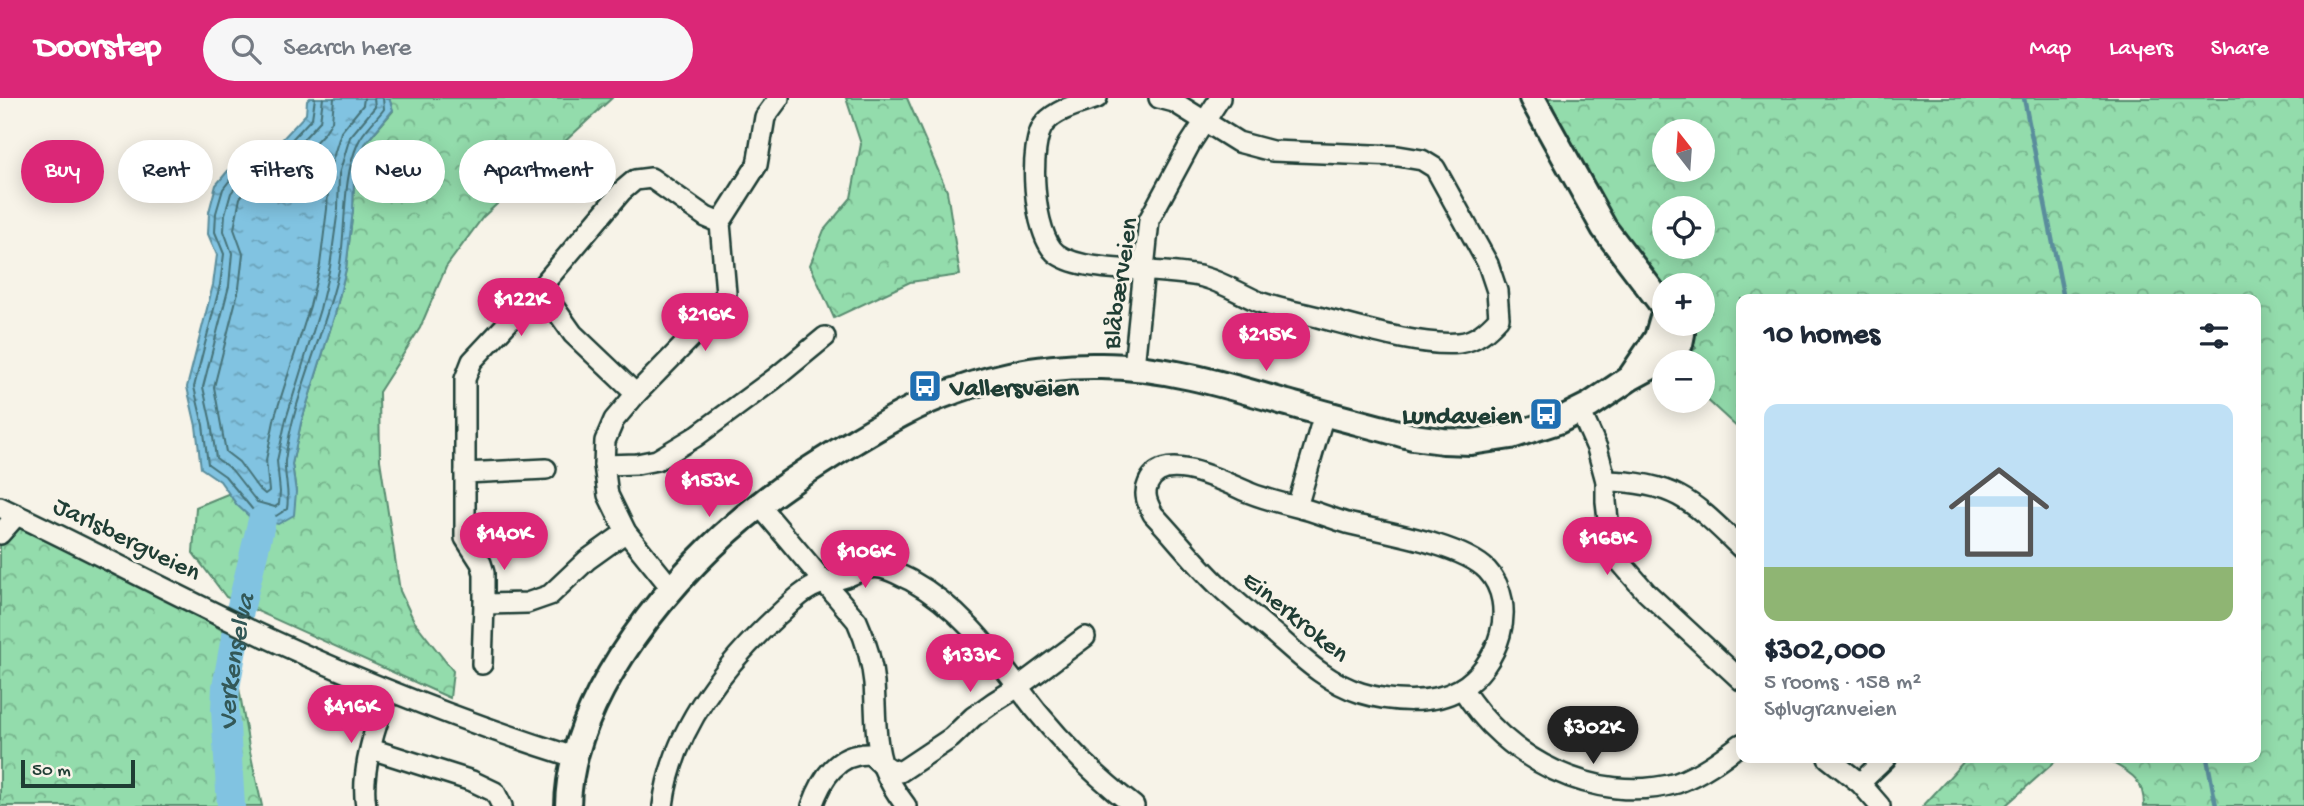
<!DOCTYPE html>
<html lang="en">
<head>
<meta charset="utf-8">
<style>
	:root { --surface:#fff; --page:#f6f6f7; --text:#1f2937; --muted:#747a83; --line:#e0e1e3; --accent:#db2777 }
	body { margin:0; font-family:"Gochi Hand",sans-serif; background:var(--page); color:var(--text); height:100vh; display:flex; flex-direction:column; font-size:26px; white-space:nowrap }
	* { box-sizing:border-box; margin:0 }
	p { font-size:23px; color:var(--muted) }
	.icon { flex:none; width:38px; height:38px; fill:none; stroke:currentColor; stroke-width:2; stroke-linecap:round; stroke-linejoin:round }
	.map { position:relative; flex:1; overflow:hidden }
	.sheet { position:absolute; left:1736px; top:196px; width:525px; height:469px; display:flex; flex-direction:column; background:var(--surface); border-radius:14px; box-shadow:0 4px 18px #0003 }
	.sheet>* { flex:none }
	.hud { position:absolute; left:21px; top:42px; width:665px; height:63px; display:flex; gap:14px }
	.needle { width:46px; rotate:343deg }
	.fabs { position:absolute; left:1652px; top:21px; display:grid; gap:14px }
	.fabs a { display:grid; place-items:center; width:63px; height:63px; border-radius:50%; background:var(--surface); box-shadow:0 4px 18px #0003; font-size:35px }
	.scale { position:absolute; left:21px; bottom:18px; width:114px; box-sizing:border-box; padding-left:7px; border:4px solid #1f3d34; border-top:0; font-size:19px; line-height:24px; white-space:nowrap; color:#1f3d34; -webkit-text-stroke:5px #f7f3e8; paint-order:stroke }
	.price { position:absolute; translate:-50% -60px; padding:0 16px; border-radius:24px; background:var(--accent); color:#fff; font-size:23px; line-height:46px; filter:drop-shadow(0 2px 4px #0008) }
	.price::after { content:''; position:absolute; left:50%; top:42px; width:21px; height:16px; margin-left:-10px; background:inherit; clip-path:polygon(0 0,100% 0,50% 100%) }
	.price.on { background:#222; color:#fff }
	ul { padding:0; list-style:none }
	li { display:grid; align-content:center; gap:14px; height:371px; padding:0 28px }
	li+li { border-top:2px solid var(--line) }
	li span { display:grid; place-items:center; height:217px; border-radius:14px; color:#555 }
	li>.icon { margin-inline-start:auto }
	span .icon { width:126px; height:126px; fill:#fffc; stroke-width:1 }
	li b { font-size:30px }
	h2 { display:flex; justify-content:space-between; align-items:center; height:84px; padding:0 28px; font-size:30px }
	.chip { padding:0 24px; border-radius:32px; background:var(--surface); box-shadow:0 4px 18px #0003; font-size:24px; line-height:63px }
	.chip.on { background:var(--accent); color:#fff }
	header { display:flex; align-items:center; gap:42px; box-sizing:border-box; height:98px; padding:0 35px; background:var(--accent); color:#fff }
	header strong { font-size:33px }
	nav { display:flex; gap:38px; margin-inline-start:auto; font-size:24px }
	.search { width:490px; height:63px; background:var(--page); display:flex; align-items:center; gap:18px; box-sizing:border-box; padding:0 24px; border-radius:38px; color:var(--muted); font-size:26px }
	.map>svg:first-child { display:block }
	.forest { fill:url(#forest-crowns); stroke:#598c70; stroke-width:2; fill-rule:evenodd }
	.water { fill:url(#water-ripples); stroke:#5a8d9c; stroke-width:2 }
	.lines { fill:none; stroke-linecap:round; stroke-linejoin:round }
	.shore { stroke:#467379; stroke-width:2 }
	.stream { stroke:#5a8d9c; stroke-width:4.5 }
	.river { stroke:#81c3e1; stroke-width:28 }
	.minor-casing { stroke:#1f3d34; stroke-width:24 }
	.major-casing { stroke:#1f3d34; stroke-width:30 }
	.minor { stroke:#f7f3e8; stroke-width:19 }
	.major { stroke:#f7f3e8; stroke-width:24 }
	.labels { text-anchor:middle; stroke-width:6; stroke-linejoin:round; paint-order:stroke }
	.street-label { font-size:26px; fill:#1f3d34; stroke:#f7f3e8 }
	.poi-label { font-size:26px; font-weight:bold; fill:#1f3d34; stroke:#f7f3e8; text-anchor:start }
	.water-label { font-size:28px; font-style:italic; fill:#335857; stroke:#f7f3e8 }
</style>
</head>
<body>
<header>
<strong>Doorstep</strong>
<div class="search"><svg class="icon" aria-label="search" viewBox="0 0 24 24"><circle cx="10" cy="10" r="6"/><path d="M15 15l6 6"/></svg>Search here</div>
<nav><a>Map</a><a>Layers</a><a>Share</a></nav>
</header>
<div class="map">
<svg width="2304" height="708" viewBox="0 0 2304 708">
	<defs>
		<pattern id="forest-crowns" width="20" height="18" patternUnits="userSpaceOnUse" patternTransform="scale(1.75)"><rect width="20" height="18" fill="#93dcac"/><path d="M2 6a3 3 0 1 1 6 0M12 15a3 3 0 1 1 6 0" fill="none" stroke="#77b48d"/></pattern>
		<pattern id="water-ripples" width="26" height="14" patternUnits="userSpaceOnUse" patternTransform="scale(1.75)"><rect width="26" height="14" fill="#81c3e1"/><path d="M2 4q2-2 4 0t4 0M15 11q2-2 4 0t4 0" fill="none" stroke="#69a0b7"/></pattern>
	</defs>
	<rect width="100%" height="100%" fill="#f7f3e8"/>
	<filter id="ink" filterUnits="userSpaceOnUse"><feTurbulence type="fractalNoise" baseFrequency=".0143" numOctaves="2"/><feDisplacementMap in="SourceGraphic" scale="14" xChannelSelector="R" yChannelSelector="G"/><feConvolveMatrix kernelMatrix="1 2 1 2 8 2 1 2 1" color-interpolation-filters="sRGB"/></filter>
	<g filter="url(#ink)">
		<g class="forest">
			<path d="M389 0H612L483 119 446 169 420 230 379 294 380 362 400 493 414 523 453 573 450 600 226 499 193 455 196 409 230 395 237 407 296 394 292 366 301 325 335 216 346 171 353 112 354 80 365 46 393 13Z"/>
			<path d="M846 0H907L947 93 960 177 910 184 834 220 810 167 824 132 851 100 861 46Z"/>
			<path d="M1531 0H2304V708H2144C2144 678 2127 674 2104 660H2256V201H1741V333L1703 298V264H1678L1696 250 1677 226H1703V187H1664V209ZM1664 33H1703V72H1664ZM1664 110H1703V149H1664Z"/>
			<path d="M0 409 73 443 230 537 249 649 262 708H0Z"/>
			<path d="M1967 660H2059L2005 708H1923Z"/>
		</g>
		<path class="water" d="M310 0H389L393 12 365 46 354 80 353 112 346 171 335 216 301 325 292 366 296 394 294 417 278 426 250 419 237 407 220 383 201 370 196 328 187 289 213 187 217 157 208 136 209 114 216 87 236 63 277 47 306 16 307 3Z"/>
		<g class="lines">
			<g class="shore">
				<path d="M315 0 312 20 282 52 240 69 223 91 216 115 215 134 224 156 220 187 194 289 203 327 208 366 225 378 253 412 276 418 287 411C290 393 284 379 285 363 293 298 325 236 339 172 347 130 341 84 358 45 363 33 376 22 384 11L383 0"/>
				<path d="M323 0 320 23 289 57 245 77 231 95 225 116 224 133 232 155 229 188 203 289 211 325 216 360 232 372 257 404 275 409 279 406 280 394 277 363 286 321 320 211 330 169 338 111 339 76 350 39 375 9 374 0"/>
				<path d="M334 0 332 23 325 34 293 68 252 85 240 100 234 131 243 156 239 190 214 289 226 354 239 364 258 390 265 396 269 393 266 362 275 318 310 208 320 167 327 111 329 73 341 34 363 7 364 0"/>
			</g>
			<g class="stream">
				<path d="M2024 0 2064 201"/>
				<path d="M2207 660 2216 708"/>
			</g>
			<path class="river" id="s1" d="M231 708 225 612 226 589 240 512 262 422"/>
			<defs>
				<g id="minor">
					<path d="M1097 0C1080 6 1057 11 1045 25 1027 45 1033 139 1057 156 1086 177 1165 169 1203 179 1222 184 1239 195 1257 203 1276 211 1298 214 1318 219 1357 229 1421 249 1459 245 1476 243 1488 232 1499 220L1497 193 1488 166 1435 70 1422 62 1398 58 1272 53 1238 44 1174 4 1159 0"/>
					<path d="M536 195 622 93 635 82 651 80 706 119 720 125"/>
					<path d="M1134 269 1149 122 1190 46 1220 0"/>
					<path d="M1580 312 1597 350 1606 383V404L1610 439 1621 465 1646 494 1741 582"/>
					<path d="M604 367 637 366 657 362 695 339 774 281 825 239"/>
					<path d="M546 371 465 375V440L481 465 484 475V506L527 505 550 497 587 462 626 434"/>
					<path d="M465 375V281L472 263 536 195 556 212 573 236 636 296"/>
					<path d="M1606 383C1676 384 1693 404 1741 450"/>
					<path d="M759 407 857 523C866 543 872 563 874 585 876 613 874 644 884 671 889 684 897 696 906 708"/>
					<path d="M0 409C77 445 152 485 229 522 340 575 456 622 574 659"/>
					<path d="M1297 409C1314 413 1330 420 1347 425 1384 434 1461 446 1487 472 1520 507 1498 569 1460 591 1433 607 1390 604 1361 595 1328 585 1303 561 1278 539 1258 522 1237 505 1218 487 1195 465 1175 439 1153 416 1148 406 1143 397 1148 386 1162 350 1226 385 1250 395 1265 401 1281 405 1297 409L1324 316"/>
					<path d="M0 436 17 417"/>
					<path d="M672 491 626 434 608 397 604 367 605 343 614 322 636 296 716 214 726 195 720 125 757 67 765 19 779 0"/>
					<path d="M482 566 484 506"/>
					<path d="M1462 590C1504 660 1595 708 1677 685 1701 676 1721 661 1741 646"/>
					<path d="M371 651 472 683 495 694 502 708"/>
					<path d="M1828 660 1860 685 1880 708"/>
					<path d="M1860 685 1886 660"/>
					<path d="M366 708C360 674 376 624 389 593"/>
					<path d="M663 708C672 633 724 567 778 517 788 508 799 496 811 490 822 484 834 483 846 479 859 474 867 468 881 470 891 472 901 478 910 482 957 508 987 547 1018 589L1085 539"/>
					<path d="M812 708C822 680 837 655 870 656L883 668 900 674 951 640 973 619 994 604 1018 589C1051 634 1090 674 1134 708"/>
				</g>
				<g id="major">
					<path d="M1532 0 1604 130 1664 209"/>
					<path d="M1632 277 1657 240 1664 216"/>
					<path d="M568 708C570 597 676 471 761 406 787 385 816 367 845 349 880 328 915 306 954 293 1000 276 1052 267 1101 268 1166 268 1232 289 1294 307 1333 318 1373 328 1413 339L1443 343 1471 344 1511 338 1558 323 1590 307 1630 280 1667 260 1680 246 1682 236 1680 226"/>
				</g>
			</defs>
			<use href="#minor" class="minor-casing"/>
			<use href="#major" class="major-casing"/>
			<use href="#minor" class="minor"/>
			<use href="#major" class="major"/>
		</g>
	</g>
	<defs>
		<symbol id="bus-square" viewBox="-11 -11 22 22"><rect x="-9" y="-9" width="18" height="18" rx="4" fill="#1f6fb2" stroke="#f7f3e8"/><path d="M-5-6H5V4H4V6H2V4H-2V6H-4V4H-5ZM-3.5-4V0h7V-4ZM-3.5 1.2v1.5H-2V1.2ZM2 1.2v1.5H3.5V1.2Z" fill="#fff"/></symbol>
	</defs>
	<g fill-rule="evenodd">
		<use href="#bus-square" x="906" y="269" width="38" height="38"/>
		<use href="#bus-square" x="1527" y="297" width="38" height="38"/>
	</g>
	<g class="labels">
		<g class="street-label">
			<text transform="translate(1118 185) rotate(-82)" y="9">Blåbærveien</text>
			<text transform="translate(128 439) rotate(26)" y="9">Jarlsbergveien</text>
			<text transform="translate(1297 517) rotate(39)" y="9">Einerkroken</text>
		</g>
		<g class="poi-label">
			<text x="950" y="297">Vallersveien</text>
			<text x="1522" y="325" text-anchor="end">Lundaveien</text>
		</g>
		<g class="water-label">
			<text dy="10" stroke="none"><textPath href="#s1" startOffset="145">Verkenselva</textPath></text>
		</g>
	</g>
</svg>
<div class="fabs">
<a><svg class="needle" viewBox="-14 -14 28 28"><path d="M0-13l5 13h-10z" fill="#e53935"/><path d="M0 13l5-13h-10z" fill="#747a83"/></svg></a>
<a><svg class="icon" aria-label="locate" viewBox="0 0 24 24"><circle cx="12" cy="12" r="6"/><path d="M12 2v4M12 18v4M2 12h4M18 12h4"/></svg></a>
<a>+</a>
<a>−</a>
</div>
<div class="scale">50 m</div>
<b class="price" style="left:521px;top:240px">$122K</b>
<b class="price" style="left:705px;top:255px">$216K</b>
<b class="price" style="left:1266px;top:275px">$215K</b>
<b class="price" style="left:709px;top:421px">$153K</b>
<b class="price" style="left:504px;top:474px">$140K</b>
<b class="price" style="left:1607px;top:479px">$168K</b>
<b class="price" style="left:865px;top:492px">$106K</b>
<b class="price" style="left:970px;top:596px">$133K</b>
<b class="price" style="left:351px;top:647px">$416K</b>
<b class="price on" style="left:1593px;top:668px">$302K</b>
<div class="hud">
<a class="chip on">Buy</a>
<a class="chip">Rent</a>
<a class="chip">Filters</a>
<a class="chip">New</a>
<a class="chip">Apartment</a>
</div>
<section class="sheet">
<h2>10 homes<svg class="icon" aria-label="filters" viewBox="0 0 24 24"><path d="M4 7h16M4 17h16"/><circle cx="9" cy="7" r="2"/><circle cx="15" cy="17" r="2"/></svg></h2>
<ul>
<li><span style="background:linear-gradient(#bfe0f5 75%,#8fb573 0)"><svg class="icon" aria-label="home" viewBox="0 0 24 24"><path d="M3 11l9-7 9 7M6 9v11h12V9"/></svg></span><div><b>$302,000</b><p>5 rooms · 158 m²</p><p>Sølvgranveien</p></div></li>
</ul>
</section>
</div>
</body>
</html>
